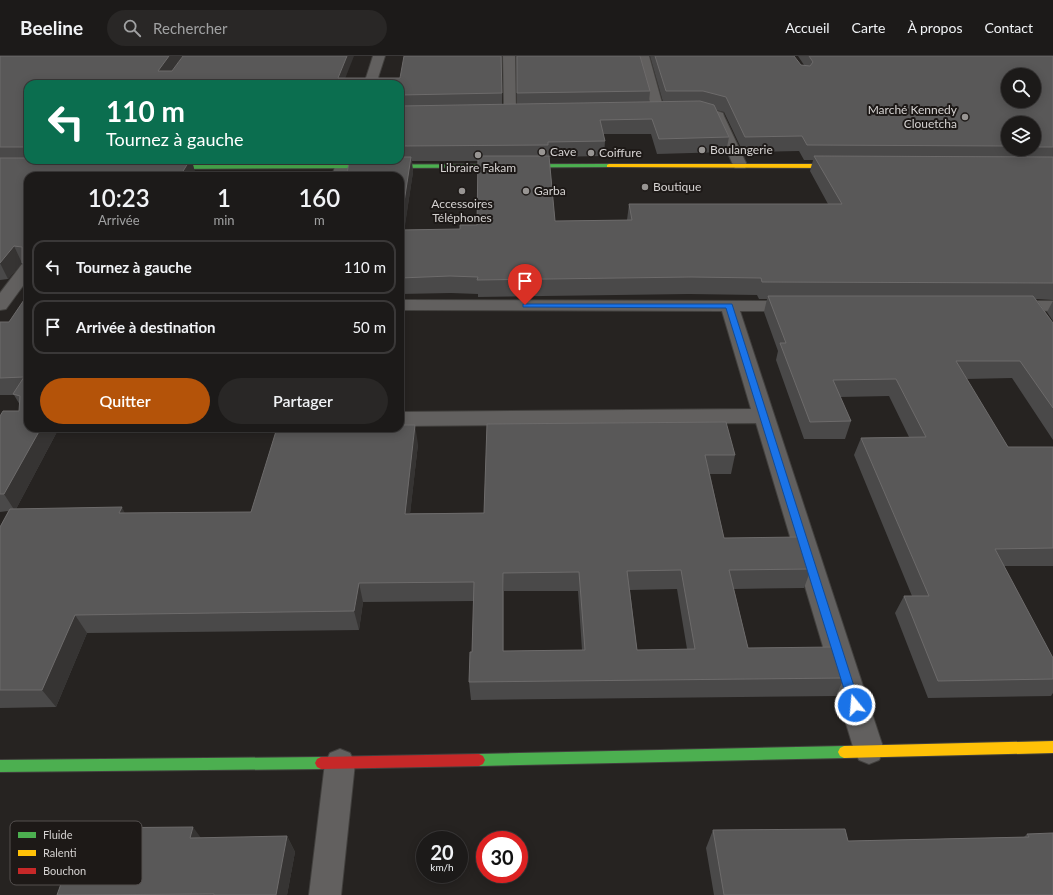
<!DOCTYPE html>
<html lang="fr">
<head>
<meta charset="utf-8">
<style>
  body { margin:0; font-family:Lato,sans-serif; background:#292726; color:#f1f3f6; height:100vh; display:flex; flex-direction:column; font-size:15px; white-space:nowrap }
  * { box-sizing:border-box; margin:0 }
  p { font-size:13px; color:#a0a1a2 }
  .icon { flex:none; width:22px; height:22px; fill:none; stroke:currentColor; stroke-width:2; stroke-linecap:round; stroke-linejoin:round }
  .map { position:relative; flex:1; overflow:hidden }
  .sheet { position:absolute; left:24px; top:116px; width:380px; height:260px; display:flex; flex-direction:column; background:#1c1a19; border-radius:12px; box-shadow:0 2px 10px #0003,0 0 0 1px #3a3838 }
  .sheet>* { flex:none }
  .top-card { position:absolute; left:24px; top:24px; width:380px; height:84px; border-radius:12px; box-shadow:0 2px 10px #0003,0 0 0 1px #3a3838; background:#0b6e4f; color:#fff; overflow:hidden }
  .tools { position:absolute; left:1001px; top:12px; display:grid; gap:8px }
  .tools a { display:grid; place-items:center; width:40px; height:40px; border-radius:50%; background:#1c1a19; box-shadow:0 2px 10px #0003,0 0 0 1px #3a3838; font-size:20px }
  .speed { position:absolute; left:416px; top:775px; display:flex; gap:8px; font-size:20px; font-weight:700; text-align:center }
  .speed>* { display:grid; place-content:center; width:52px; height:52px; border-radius:50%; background:#1c1a19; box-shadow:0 2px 10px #0003,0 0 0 1px #3a3838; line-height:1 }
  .speed small { font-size:10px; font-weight:400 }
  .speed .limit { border:6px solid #d22; background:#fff; color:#111 }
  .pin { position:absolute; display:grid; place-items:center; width:34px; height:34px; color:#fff; margin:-41px -17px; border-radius:50% 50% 50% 0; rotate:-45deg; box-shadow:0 0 4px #0007 }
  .pin .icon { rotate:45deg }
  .me { position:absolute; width:44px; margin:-22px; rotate:343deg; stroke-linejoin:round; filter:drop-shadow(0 0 3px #0008) }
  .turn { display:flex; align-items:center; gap:14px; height:84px; padding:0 16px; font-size:18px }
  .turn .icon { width:52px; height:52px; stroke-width:2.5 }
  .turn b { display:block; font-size:28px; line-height:34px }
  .eta { display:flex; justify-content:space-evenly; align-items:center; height:68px; text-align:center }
  .eta b { font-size:24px; font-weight:600; line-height:28px }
  .primary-button { display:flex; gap:8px; margin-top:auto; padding:8px 16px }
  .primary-button a { flex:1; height:46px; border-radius:24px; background:#b45309; color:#fff; font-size:16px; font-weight:600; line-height:46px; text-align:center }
  .primary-button a+a { background:#292726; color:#f1f3f6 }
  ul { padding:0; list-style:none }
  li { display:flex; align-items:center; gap:12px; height:54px; margin:0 8px 6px; padding:0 8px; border:2px solid #3a3838; border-radius:12px }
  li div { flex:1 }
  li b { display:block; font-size:15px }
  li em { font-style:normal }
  header { display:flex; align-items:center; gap:24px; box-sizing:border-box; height:56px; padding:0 20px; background:#1c1a19; border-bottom:1px solid #3a3838 }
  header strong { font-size:19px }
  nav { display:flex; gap:22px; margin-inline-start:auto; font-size:14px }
  .search { width:280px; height:36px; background:#292726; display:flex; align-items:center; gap:10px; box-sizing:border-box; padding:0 14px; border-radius:22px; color:#a0a1a2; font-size:15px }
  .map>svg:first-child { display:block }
</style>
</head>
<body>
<header>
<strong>Beeline</strong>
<div class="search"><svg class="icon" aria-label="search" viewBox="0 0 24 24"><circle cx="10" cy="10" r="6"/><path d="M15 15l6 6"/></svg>Rechercher</div>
<nav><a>Accueil</a><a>Carte</a><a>À propos</a><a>Contact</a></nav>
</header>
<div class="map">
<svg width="1053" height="839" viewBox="0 0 1053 839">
  <rect width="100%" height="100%" fill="#262321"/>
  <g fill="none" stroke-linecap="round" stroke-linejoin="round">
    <g stroke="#42403e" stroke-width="2">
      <path id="street" d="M373,0H385L376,28H364Z
        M503,0H515L516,57L510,61L504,57Z
        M637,0H649L664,54L662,57L658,58L652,54Z
        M714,54L723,57L724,60L747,109L745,112H735L733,109L713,62L708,58Z
        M337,104H351L346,120H332Z
        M28,207V223L6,253L0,254V237L22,208Z
        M400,244L796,245L802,246L805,250L802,254L796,255H740L884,694L879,704L869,708L859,704L854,694L756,367L400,370V356L751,353L722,255L400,254Z
        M1010,245H1053V255L1004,254L1001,250L1004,246Z
        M340,693L350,697L355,707L341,839H309L325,707L330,697Z"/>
    </g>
    <g stroke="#42403e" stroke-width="2">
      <path id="fast" d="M609,108L611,109V111L164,113L161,111L164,109Z
        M844,690L848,692L850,696L848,700L844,702L479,710L475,708L473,704L475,700L479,698Z
        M321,701L325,703L327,707L325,711L321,713L0,716V704Z"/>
    </g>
    <g stroke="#42403e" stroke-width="2">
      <path id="slow" d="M609,108H842L845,110L842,112L607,111V109Z
        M1053,685V697L844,702L840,700L838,696L840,692L844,690Z"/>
    </g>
    <g stroke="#42403e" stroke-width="2">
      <path id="jam" d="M479,698L483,700L485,704L483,708L479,710L321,713L317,711L315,707L317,703L321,701Z"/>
    </g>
    <use href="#street" fill="#62605f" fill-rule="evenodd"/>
    <use href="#fast" fill="#4caf50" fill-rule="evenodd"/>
    <use href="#slow" fill="#ffc107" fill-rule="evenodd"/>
    <use href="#jam" fill="#c62828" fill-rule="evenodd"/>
  </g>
  <path fill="#4a4949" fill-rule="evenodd" d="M0,0H182L172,15L345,22H400L502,0V48H517L516,0L650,35L649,46H663L650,0H794L801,9H804L798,0H1053V244L1036,243L1053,267V384L1012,322L966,323L1008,391H1053V510H1004L1053,602V637L1051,640L928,642L895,557L904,540H912L854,399L861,382L909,381L889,340L840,341L851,365L845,383H804L776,304L778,295L764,256L767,243H759L757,239L689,238L478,241V238L451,237L400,238V28H28V104H203L202,106H192L195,117L194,120H28V220L22,207L8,223L0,224ZM716,54L724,56L743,96L799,95L804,104H813L810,115L828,148H629L627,164L555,165L549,101L604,100L605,85L603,78H651L657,98L726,96L729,81ZM1008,67H1034V93H1008ZM412,105H478L477,169L460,173L404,174L413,116Z
    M1053,245V265L1047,256Z
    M0,266H9L59,372L16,453L125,457L251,456L418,388L410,457H484L487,368L735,399L731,418H710L724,482L811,513L804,532L734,533L748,592L844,622L836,640L471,644L469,626L472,596L474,545L363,546L359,574L87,577L56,651L0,652V471L8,455L0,456V360L19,355L20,349L14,339H0ZM677,533L687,593L637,594L630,534ZM504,535H578L582,594L504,595Z
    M713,774L848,785L1024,781L1027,778L1053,839H714L706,792Z
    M287,780L295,796L287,839H57L200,782Z"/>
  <path fill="#363433" d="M169,0H182L163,28L158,15Z
    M347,0H354L343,28L338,22Z
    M411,101L413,116L402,190L400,172Z
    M190,104H192L195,117L194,120H180Z
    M14,190L22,207L8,223L0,207Z
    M415,369L418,388L408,477L405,458Z
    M41,372H59L15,455L4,438Z
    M122,451L131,470L119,457Z
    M503,517L504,535V613L503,595Z
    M359,527L363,546L359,574L354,555Z
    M75,559L87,577L56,651L42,634Z
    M193,771L204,786L190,782Z
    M287,780L295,796L287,839H276Z"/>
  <path fill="#595858" stroke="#6d6b6b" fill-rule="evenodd" d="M0,0H169L158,15H172L183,0H347L338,22H400L404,0H501L502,37L400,39V28H28V91H0Z
    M517,0H640L650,35L517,37Z
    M655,0H794L801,9L810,10L813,6L809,0H1053V91H1034V67H1008V90L807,89L802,80L745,81L726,41L703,35H666ZM1008,19H1034V45H1008Z
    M700,45L714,49L729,81L659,83L652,63L600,64L605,85L548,86V89L400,90V50Z
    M478,100H549L555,165L632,164L629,148H842L814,100L1053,101V227L762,226L761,222L691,221L477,224L478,221L450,220L400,222V174L460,173V169H477Z
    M400,101H411L400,172V120H346L350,104H400Z
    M0,102H28V104H85V105L86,106H100L103,104H190L180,120H28V207H22V191L14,190L0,207Z
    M28,238V372H41L4,438H0V360L3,355H19L20,340L13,338L24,321L0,322V266H9Z
    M768,240H1033L1053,267V352L1020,305H956L1008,391H1053V492L995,493L1053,602V623L938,625L904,540H929L861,382L926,381L896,323L833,324L851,365L810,366L780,287H786Z
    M726,366L735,399H705L724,482L801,481L811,513L729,514L748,592L835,591L844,622L469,626L470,596H472L474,526L359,527L354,555L75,559L42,634H0V471L10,453L122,451L119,457L251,456L277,372H400V369H415L405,458L484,457L487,368ZM681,514L695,593L637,594L627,515ZM579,516L585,594L503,595V517Z
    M193,771L190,782L287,780L276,839H214V838L57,839L81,772Z
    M845,773L848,785L1029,781L1027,778L1053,777V839H724L713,774Z"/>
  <path fill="#1a73e8" stroke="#114b97" d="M523,248H732L860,649L859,652L855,654L851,652L849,649L726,252L525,251H523Z"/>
  <g fill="#989593" stroke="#1d1917" stroke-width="1.5">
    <circle cx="965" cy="61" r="4"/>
    <circle cx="702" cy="94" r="4"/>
    <circle cx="542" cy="96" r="4"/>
    <circle cx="591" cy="97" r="4"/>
    <circle cx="478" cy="99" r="4"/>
    <circle cx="645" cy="131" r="4"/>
    <circle cx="462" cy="135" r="4"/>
    <circle cx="526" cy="135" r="4"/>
  </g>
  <g text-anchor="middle" stroke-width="4" stroke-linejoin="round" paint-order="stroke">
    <g font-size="12" fill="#d5d2d1" stroke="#1d1917" text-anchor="start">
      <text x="957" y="58" text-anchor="end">Marché Kennedy<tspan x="957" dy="14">Clouetcha</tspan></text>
      <text x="710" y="98">Boulangerie</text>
      <text x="550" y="100">Cave</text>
      <text x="599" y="101">Coiffure</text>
      <text x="478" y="116" text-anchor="middle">Libraire Fakam</text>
      <text x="653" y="135">Boutique</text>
      <text x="534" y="139">Garba</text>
      <text x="462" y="152" text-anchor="middle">Accessoires<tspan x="462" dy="14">Téléphones</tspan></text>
    </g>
  </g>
  <rect x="10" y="765" width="132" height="64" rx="6" fill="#1d1917" stroke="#54504f" stroke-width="1"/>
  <rect x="18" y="776" width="18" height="6" fill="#4caf50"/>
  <rect x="18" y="794" width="18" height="6" fill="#ffc107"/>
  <rect x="18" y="812" width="18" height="6" fill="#c62828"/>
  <g font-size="11" fill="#d5d2d1">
    <text x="43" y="783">Fluide</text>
    <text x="43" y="801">Ralenti</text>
    <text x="43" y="819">Bouchon</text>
  </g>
</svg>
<div class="tools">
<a><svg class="icon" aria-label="search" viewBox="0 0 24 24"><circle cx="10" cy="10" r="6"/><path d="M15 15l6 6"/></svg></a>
<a><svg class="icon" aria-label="layers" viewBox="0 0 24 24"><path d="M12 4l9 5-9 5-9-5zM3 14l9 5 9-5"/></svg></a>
</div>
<div class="speed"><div>20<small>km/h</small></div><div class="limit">30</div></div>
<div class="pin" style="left:525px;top:249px;background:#d93025"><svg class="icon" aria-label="arrive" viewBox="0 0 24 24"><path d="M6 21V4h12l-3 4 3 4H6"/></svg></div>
<svg class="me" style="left:855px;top:649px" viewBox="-20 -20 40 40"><circle r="17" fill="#1a73e8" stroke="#fff" stroke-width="3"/><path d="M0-11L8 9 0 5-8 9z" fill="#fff"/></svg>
<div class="top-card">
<div class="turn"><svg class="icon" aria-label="left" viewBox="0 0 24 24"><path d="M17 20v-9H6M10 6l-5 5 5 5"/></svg><div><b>110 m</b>Tournez à gauche</div></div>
</div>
<section class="sheet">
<div class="eta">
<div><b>10:23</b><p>Arrivée</p></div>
<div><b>1</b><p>min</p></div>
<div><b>160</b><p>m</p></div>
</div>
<ul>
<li><svg class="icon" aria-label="left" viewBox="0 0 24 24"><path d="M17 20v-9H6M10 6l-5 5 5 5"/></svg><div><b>Tournez à gauche</b></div><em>110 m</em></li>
<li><svg class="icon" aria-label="arrive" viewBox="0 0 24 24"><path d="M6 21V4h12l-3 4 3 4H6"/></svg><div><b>Arrivée à destination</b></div><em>50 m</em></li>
</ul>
<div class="primary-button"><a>Quitter</a><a>Partager</a></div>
</section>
</div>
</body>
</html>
